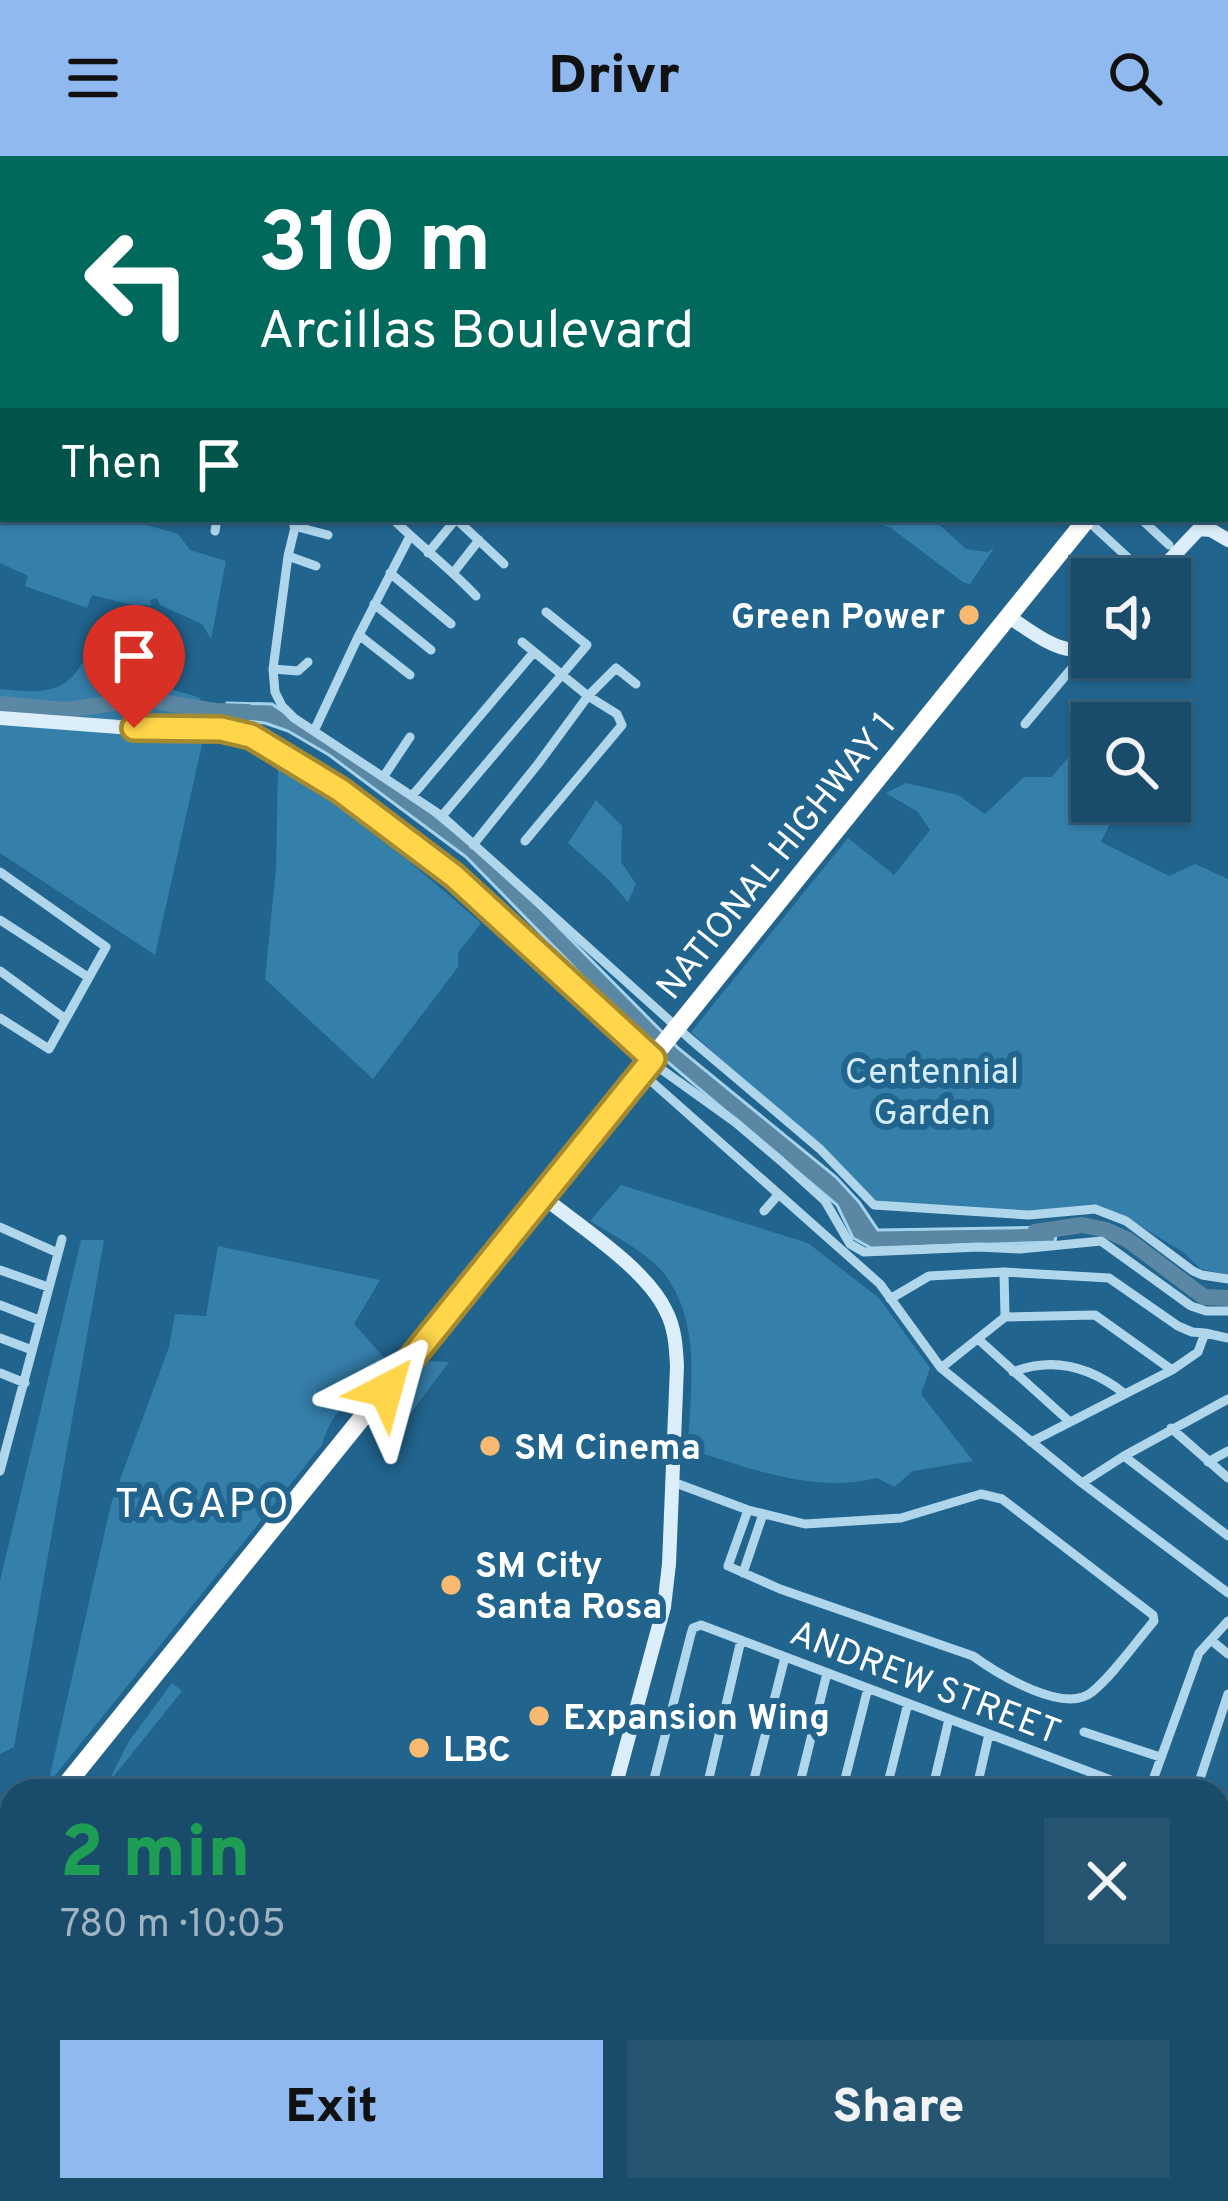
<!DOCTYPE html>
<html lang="en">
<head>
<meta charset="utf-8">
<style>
  body { margin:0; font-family:Overpass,sans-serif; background:#265572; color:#f1f3f6; height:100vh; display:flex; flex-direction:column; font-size:45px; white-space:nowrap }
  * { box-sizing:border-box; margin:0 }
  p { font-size:39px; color:#9fb3c1 }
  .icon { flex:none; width:66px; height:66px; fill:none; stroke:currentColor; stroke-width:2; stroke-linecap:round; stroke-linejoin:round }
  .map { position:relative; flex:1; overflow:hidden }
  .side { position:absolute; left:0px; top:1623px; width:1230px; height:423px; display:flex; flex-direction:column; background:#194b6a; border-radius:36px 36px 0 0; box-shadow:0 3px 9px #0004,0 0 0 3px #37637e }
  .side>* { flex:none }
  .top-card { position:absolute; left:0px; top:0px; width:1230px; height:366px; box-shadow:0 3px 9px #0004,0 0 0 3px #37637e; background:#00695c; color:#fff; overflow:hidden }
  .controls { position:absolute; left:1071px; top:402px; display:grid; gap:24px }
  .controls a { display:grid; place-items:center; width:120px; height:120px; border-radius:0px; background:#194b6a; box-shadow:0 3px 9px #0004,0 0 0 3px #37637e; font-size:60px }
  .pin { position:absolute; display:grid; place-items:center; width:102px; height:102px; color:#fff; margin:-123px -51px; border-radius:50% 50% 50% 0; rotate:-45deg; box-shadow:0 0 12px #0007 }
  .pin .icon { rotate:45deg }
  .me { position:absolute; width:132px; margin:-66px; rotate:39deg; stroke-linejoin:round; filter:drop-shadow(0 0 9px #0008) }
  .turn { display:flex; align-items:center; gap:42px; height:252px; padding:0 60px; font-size:54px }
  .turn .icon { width:156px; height:156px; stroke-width:2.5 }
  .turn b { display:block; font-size:84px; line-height:102px }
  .then { display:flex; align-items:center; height:114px; padding:0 60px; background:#0003; gap:24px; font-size:45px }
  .round { display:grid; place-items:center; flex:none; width:126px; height:126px; border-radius:0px; background:#265572 }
  .headline { display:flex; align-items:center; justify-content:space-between; height:204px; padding:0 60px }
  h1 { font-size:72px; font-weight:800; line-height:90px; color:#1e9e55 }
  .button { display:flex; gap:24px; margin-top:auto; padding:24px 60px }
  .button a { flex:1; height:138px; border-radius:0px; background:#90b9f0; color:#111; font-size:48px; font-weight:800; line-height:138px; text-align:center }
  .button a+a { background:#265572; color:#f1f3f6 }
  header { display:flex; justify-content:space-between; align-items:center; height:156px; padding:0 60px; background:#90b9f0; color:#111; font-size:54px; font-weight:800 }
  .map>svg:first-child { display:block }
</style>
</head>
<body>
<header><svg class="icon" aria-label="menu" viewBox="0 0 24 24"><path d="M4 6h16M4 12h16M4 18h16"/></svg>Drivr<svg class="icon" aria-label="search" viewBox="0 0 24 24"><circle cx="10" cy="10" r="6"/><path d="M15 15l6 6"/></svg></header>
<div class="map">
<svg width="1228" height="2045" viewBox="0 0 1228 2045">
  <rect width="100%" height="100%" fill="#21648e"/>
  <path fill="#357fab" d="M0,321L3,323V363H138L141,367L178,378L190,394L226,405L211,483L202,468L160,449L157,442L150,444L151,449H132L92,439L87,452L25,430L28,420L0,407Z
    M868,363H933L966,393L987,396L994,392L970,428L964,427L891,372Z
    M82,507L201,542L197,551L215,555L212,566L67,564L0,558V533C34,536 64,541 82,507Z
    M0,567L203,584L155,799L0,697Z
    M1079,588L1092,601V645H1121L1101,686L1169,720L1195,708L1228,723V1119L1201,1113L1183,1096L1127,1062L1096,1051L1028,1061L879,1047L691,876L848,682L894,719L930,674L918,656L886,637L906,627L958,639L985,658L1024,621H1052Z
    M278,606L337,643L481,767L458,797V811L373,923L265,823L276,712Z
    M596,644L622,670L621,706L636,728L628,746L609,724L568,687Z
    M621,1029L808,1087L879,1142L930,1212L921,1238L973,1305L913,1315L894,1331L877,1322C812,1338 750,1312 688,1293C690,1235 702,1170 666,1120C650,1098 613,1079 590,1065Z
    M81,1084H104L14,1591L0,1598V1425Z
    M218,1090L380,1124L354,1168L388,1206C363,1228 330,1255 322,1289L48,1628L111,1348L169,1191L175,1158L206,1160Z
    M431,1205L449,1206L383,1294V1261L426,1207Z
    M172,1527L182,1535L106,1630L129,1585Z
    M1228,1657V1839L1218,1834V1692Z"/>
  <path fill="#5a88a4" stroke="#a4d3ed" stroke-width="3" d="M227,547L272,548L433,658L510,722L678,892L836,1021L859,1046L878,1074L1057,1071L1055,1086L871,1092L853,1082L837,1049L664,903L466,701L329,599L288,575L265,567L226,563Z"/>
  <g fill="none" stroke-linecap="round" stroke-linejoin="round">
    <path stroke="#a4d3ed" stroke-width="3" d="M0,1875L12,1880
      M400,2034L424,2045"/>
    <path stroke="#5a88a4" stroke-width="16" d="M0,548L66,554L142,543L215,555L248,556
      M1035,1076L1082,1069L1106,1074L1128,1084L1204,1141L1228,1142"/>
    <path stroke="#b0d6ec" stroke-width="9" d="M143,0L147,3
      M405,0L410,3
      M515,0L519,3
      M669,0L676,3
      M250,3L251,0
      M391,3V0
      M563,3L566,0
      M637,3L639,0
      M730,3L733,0
      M0,240L3,246
      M1227,272L1228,271
      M0,293L3,295
      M1227,315L1228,316
      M297,363L288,400L273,513L275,536L282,550L294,562L442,660L690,883L820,993L874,1049L1029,1059L1095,1053L1126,1065L1193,1115L1202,1119L1228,1123
      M393,363C420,390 450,412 476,440
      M456,363L504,408
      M1141,363L1169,389
      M1087,364L1151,423
      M294,370L328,379
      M215,375L217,363
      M428,397L456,363
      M288,400L316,410
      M454,416L479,384
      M390,417L451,468
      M374,448L431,494
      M359,479L410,519
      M522,486L588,540L617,558L622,569L525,685
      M273,513L298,515L308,506
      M1025,568L1077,506L1075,493
      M314,575L359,479L410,380
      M384,620L410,581
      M412,640L534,496
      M442,660L587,489L546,456
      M473,689L538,608L588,540L616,512L636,528
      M0,716L106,791L49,893L0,862
      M0,764L88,821
      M0,815L64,862
      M653,903L654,908L735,966L781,1005L825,1045L850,1088L864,1096L979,1091L1020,1093L1101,1085L1191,1150L1206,1155H1228
      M642,917L880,1128L941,1212L1082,1327L1228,1437
      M764,1055L778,1039
      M0,1071L58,1097
      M0,1114L48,1131
      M890,1143L929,1120L1004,1116L1109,1122L1178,1170L1192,1176L1205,1177
      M0,1149L39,1164
      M1005,1161L1095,1159L1172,1214
      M0,1182L32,1194
      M978,1183L1070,1266
      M941,1212L1005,1161L1004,1116
      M1013,1216C1054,1200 1091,1211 1125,1238
      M0,1217L25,1227
      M1171,1272L1228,1322
      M1031,1286L1172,1214L1198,1196L1205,1177L1228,1182
      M1124,1300L1228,1380
      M1208,1306L1228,1295
      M0,1315L62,1083
      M673,1326L748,1354L805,1368L901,1362L981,1338L1002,1343L1153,1459L1154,1465C1135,1487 1114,1518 1092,1536C1064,1559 998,1518 973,1500L780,1433L728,1410L748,1354
      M1082,1327L1124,1300L1228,1243
      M743,1417L763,1358
      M1211,1484L1228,1498
      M1084,1576L1160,1601
      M651,1635L691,1478L693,1472L701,1469L1140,1635
      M706,1635L741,1484
      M751,1635L785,1501
      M798,1635L827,1517
      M842,1635L868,1532
      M886,1635L908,1547
      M932,1635L949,1563
      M976,1635L989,1578
      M1149,1635L1199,1497L1228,1465
      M1196,1635L1228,1538
      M0,1881L12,1885
      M12,1907C6,1927 0,1947 12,1964
      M0,2022L12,2026
      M43,2034L89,2045
      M214,2034L241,2045
      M378,2034L405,2045
      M19,2045L21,2034
      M100,2045L102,2034
      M140,2045L143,2034"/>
    <path stroke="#dceef9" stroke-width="14" d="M1152,423L1199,373L1211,374L1228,384
      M1008,460C1023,470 1056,496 1075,493C1080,492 1088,483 1092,480
      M0,562L119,571L221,573L251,581L340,634L410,684L454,720L653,903
      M542,1040C579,1070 646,1112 666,1155C675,1172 676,1191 677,1210L669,1408L664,1451L614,1635
      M1218,1849L1228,1855"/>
    <path stroke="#fff" stroke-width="18" d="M1227,191L1228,189
      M61,1635L1087,363
      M0,1710L12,1695"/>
  </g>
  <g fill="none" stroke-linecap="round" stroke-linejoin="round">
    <g stroke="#a68a30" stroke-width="30">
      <path id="route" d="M134,572L221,573L251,580L340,634L454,720L653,903L386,1234"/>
    </g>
    <use href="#route" stroke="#ffd54a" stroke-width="21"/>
  </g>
  <g fill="#f9b971" stroke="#21648e" stroke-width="4.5">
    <circle cx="969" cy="459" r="12"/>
    <circle cx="490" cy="1290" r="12"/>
    <circle cx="451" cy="1429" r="12"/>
    <circle cx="539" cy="1560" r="12"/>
    <circle cx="419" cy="1592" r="12"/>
  </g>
  <g text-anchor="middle" stroke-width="12" stroke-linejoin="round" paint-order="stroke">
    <g font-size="36" font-weight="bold" fill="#fff" stroke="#21648e" text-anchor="start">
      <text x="945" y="472" text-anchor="end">Green Power</text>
      <text x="514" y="1303">SM Cinema</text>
      <text x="475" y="1421">SM City<tspan x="475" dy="41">Santa Rosa</tspan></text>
      <text x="563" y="1573">Expansion Wing</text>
      <text x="443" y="1605">LBC</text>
    </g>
    <g font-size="36" fill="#fff" stroke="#21648e">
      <text transform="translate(775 699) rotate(-51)" y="13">NATIONAL HIGHWAY 1</text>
      <text transform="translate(926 1525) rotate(21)" y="13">ANDREW STREET</text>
    </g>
    <g font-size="36" fill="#d5ecf9" stroke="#21648e">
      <text x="932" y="927">Centennial<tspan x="932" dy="41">Garden</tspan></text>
    </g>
    <g font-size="42" letter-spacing="3" fill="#fff" stroke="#21648e">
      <text x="203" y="1361">TAGAPO</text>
    </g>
  </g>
</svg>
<div class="controls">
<a><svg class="icon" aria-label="sound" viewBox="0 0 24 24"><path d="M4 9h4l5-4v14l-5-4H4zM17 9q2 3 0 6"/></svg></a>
<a><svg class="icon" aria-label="search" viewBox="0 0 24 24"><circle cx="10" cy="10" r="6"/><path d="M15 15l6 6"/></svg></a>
</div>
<div class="pin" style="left:134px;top:572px;background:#d93025"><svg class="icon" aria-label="arrive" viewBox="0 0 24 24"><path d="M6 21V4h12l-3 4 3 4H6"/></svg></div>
<svg class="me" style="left:386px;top:1234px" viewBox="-20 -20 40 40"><path d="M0-17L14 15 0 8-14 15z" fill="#ffd54a" stroke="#fff" stroke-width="4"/></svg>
<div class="top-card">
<div class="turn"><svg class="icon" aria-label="left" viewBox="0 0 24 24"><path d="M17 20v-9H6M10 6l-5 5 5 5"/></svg><div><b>310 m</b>Arcillas Boulevard</div></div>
<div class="then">Then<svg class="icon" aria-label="arrive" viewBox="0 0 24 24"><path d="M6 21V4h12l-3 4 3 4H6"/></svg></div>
</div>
<section class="side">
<div class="headline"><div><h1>2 min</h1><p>780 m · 10:05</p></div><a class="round"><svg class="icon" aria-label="close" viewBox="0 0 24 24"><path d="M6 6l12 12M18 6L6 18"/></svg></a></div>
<div class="button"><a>Exit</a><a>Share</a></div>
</section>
</div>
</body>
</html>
